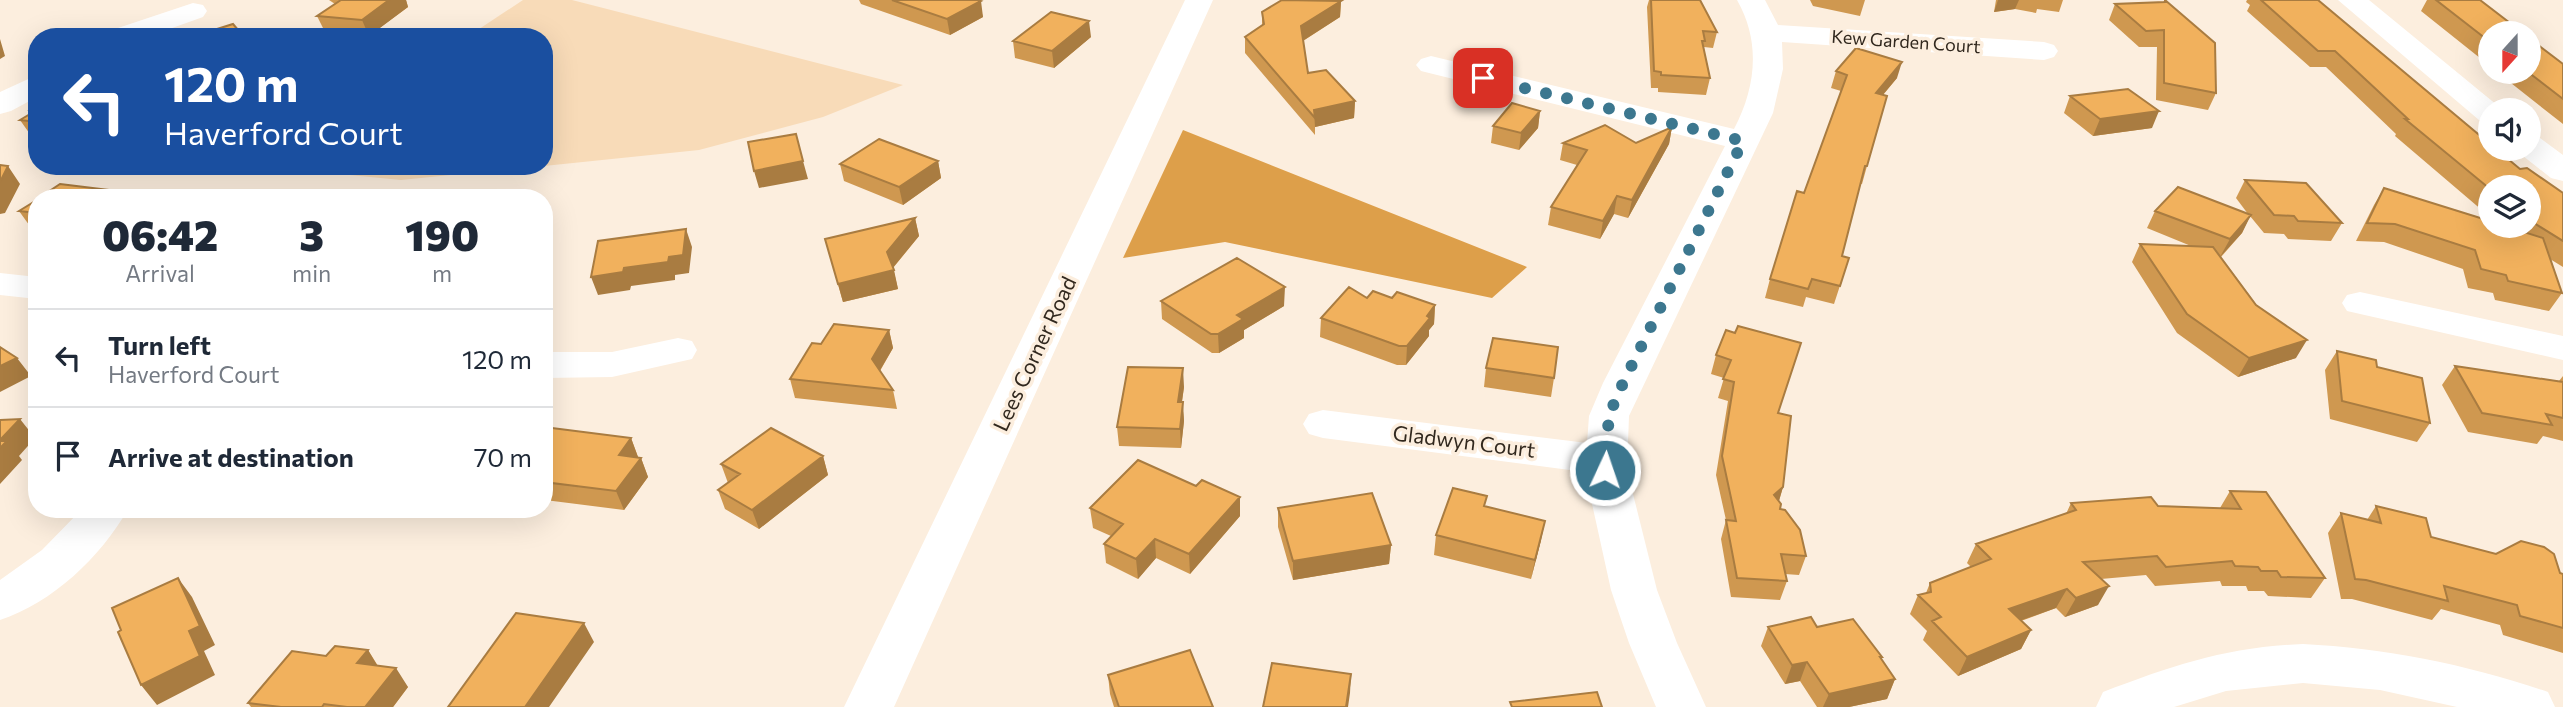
<!DOCTYPE html>
<html lang="en">
<head>
<meta charset="utf-8">
<style>
  body { margin:0; font-family:Commissioner,sans-serif; background:#f6f6f7; color:#1f2937; height:100vh; display:flex; flex-direction:column; font-size:26px; white-space:nowrap }
  * { box-sizing:border-box; margin:0 }
  p { font-size:23px; color:#747a83 }
  .icon { flex:none; width:38px; height:38px; fill:none; stroke:currentColor; stroke-width:2; stroke-linecap:round; stroke-linejoin:round }
  .map { position:relative; flex:1; overflow:hidden }
  .drawer { position:absolute; left:28px; top:189px; width:525px; height:329px; display:flex; flex-direction:column; background:#fff; border-radius:28px; box-shadow:0 7px 28px #0002 }
  .drawer>* { flex:none }
  .hud { position:absolute; left:28px; top:28px; width:525px; height:147px; border-radius:28px; box-shadow:0 7px 28px #0002; background:#1a4fa0; color:#fff; overflow:hidden }
  .needle { width:46px; rotate:201deg }
  .controls { position:absolute; left:2478px; top:21px; display:grid; gap:14px }
  .controls a { display:grid; place-items:center; width:63px; height:63px; border-radius:50%; background:#fff; box-shadow:0 7px 28px #0002; font-size:35px }
  .pin { position:absolute; display:grid; place-items:center; width:60px; height:60px; color:#fff; margin:-30px; border-radius:14px; box-shadow:0 4px 10px #0006 }
  .me { position:absolute; width:77px; margin:-38px; rotate:3deg; stroke-linejoin:round; filter:drop-shadow(0 0 5px #0008) }
  .turn { display:flex; align-items:center; gap:24px; height:147px; padding:0 21px; font-size:32px }
  .turn .icon { width:91px; height:91px; stroke-width:2.5 }
  .turn b { display:block; font-size:49px; line-height:60px }
  .eta { display:flex; justify-content:space-evenly; align-items:center; height:119px; text-align:center }
  .eta b { font-size:42px; font-weight:800; line-height:49px }
  ul { padding:0; list-style:none }
  li { display:flex; align-items:center; gap:21px; height:98px; padding:0 21px; border-top:2px solid #e0e1e3 }
  li div { flex:1 }
  li b { display:block; font-size:26px }
  li em { font-style:normal }
  .map>svg:first-child { display:block }
</style>
</head>
<body>
<div class="map">
<svg width="2563" height="707" viewBox="0 0 2563 707">
  <rect width="100%" height="100%" fill="#fceede"/>
  <path fill="#f8dbb8" d="M523,0H572L903,85L823,117L699,150L544,166V37H467Z
    M295,166H540L401,180L319,172Z"/>
  <path fill="#dd9f4a" d="M1183,130L1527,267L1492,298L1225,242L1123,258Z"/>
  <g fill="none" stroke-linecap="round" stroke-linejoin="round">
    <path fill="#fff" fill-rule="evenodd" d="M1185,0H1213L894,707H844Z
      M1737,0H1765L1778,25L2044,42L2054,45L2058,51L2054,57L2044,60L1782,42L1783,69L1773,113L1629,416L1627,470L1657,590L1677,643L1706,707H1656L1629,643L1611,590L1585,472L1323,438L1309,434L1303,424L1309,414L1323,410L1587,443L1589,416L1603,383L1725,146L1421,71L1416,65L1421,59L1431,56L1734,129C1756,87 1761,42 1737,0Z
      M2338,0H2369L2503,110H2490V122L2479,120Z
      M193,3L203,5L207,11L203,17L147,37H105L109,31Z
      M37,75V97L11,111L0,114V92Z
      M2529,136L2540,138L2563,155V181L2551,178L2518,152L2516,149H2529Z
      M0,273L37,277V299L0,295Z
      M2360,292L2563,336V360L2347,311L2342,303L2347,295Z
      M678,338L692,341L697,350L692,359L612,377L544,378V352H612Z
      M82,509H128C101,557 52,603 0,620V580L42,550Z
      M2303,644C2386,648 2469,665 2548,692L2555,707H2457L2380,690L2303,683L2226,691L2174,707H2096L2103,692C2174,665 2227,647 2303,644Z"/>
  </g>
  <path fill="#cf9850" d="M329,0H406L408,7L369,36L325,32L317,16L335,4Z
    M859,0H978L983,17L950,35L861,4Z
    M1649,0H1700L1717,32L1713,48L1704,47L1703,49L1710,78L1706,95L1658,92V88H1651L1647,7Z
    M1810,0H1865L1860,16L1813,6Z
    M1996,0H2063L2059,12L2037,9L2036,13L2015,9L1994,12Z
    M2165,0L2216,93L2208,110L2156,100L2157,47H2139L2109,20L2115,4L2163,2Z
    M2247,0H2318L2520,169L2563,193V267L2550,259L2562,293L2549,311L2495,300L2493,293L2468,288L2463,269L2384,242L2356,241L2374,205L2384,188L2490,226H2529V187H2490V217L2395,136L2396,134L2326,67H2310L2247,11L2250,5L2246,2Z
    M2427,0H2480L2490,33V66L2421,11Z
    M1341,1L1340,17L1303,41L1308,73L1355,101L1354,118L1315,127V135L1245,53V37L1262,25V12Z
    M1091,37L1054,68L1015,58L1013,41Z
    M2563,64V124L2497,72H2529Z
    M1836,71L1897,78L1883,95L1867,166L1862,184H1860L1842,256L1849,258L1834,304L1806,297L1803,307L1765,298L1770,279L1804,193L1841,91L1831,88Z
    M2070,96L2152,128L2093,136L2064,113Z
    M37,106V138L32,137L20,120L32,113L30,110Z
    M1540,111L1538,128L1519,150L1491,143L1493,126Z
    M1672,127L1669,144L1628,218L1614,214L1600,239L1548,225L1551,207L1577,165L1560,160L1563,143H1636Z
    M938,161L941,178L903,205L844,181L840,164Z
    M2245,180L2342,223L2331,241L2288,239L2284,234L2264,233L2250,216L2242,233L2221,257L2296,358L2238,377L2177,333L2132,262L2140,244L2191,246L2147,228L2155,211L2248,214L2236,198Z
    M37,200V229H32L19,211Z
    M915,218L919,236L893,268L898,289L843,302L825,239Z
    M1367,298H1392L1435,305L1434,324L1429,330V336L1406,365H1397L1320,337L1321,318Z
    M1161,301L1284,306L1244,330V338L1219,353H1212L1162,319Z
    M889,330L893,348L880,371L893,390L897,409L795,398L790,379L821,344Z
    M2337,351L2377,367L2430,423L2417,442L2330,419L2325,370Z
    M1716,355L1795,362L1778,413L1783,487L1779,501L1780,509L1806,556L1799,575L1785,574L1787,581L1780,600L1731,597L1721,539L1726,520L1716,475L1728,401L1718,398L1724,378L1711,374Z
    M2455,366L2559,381L2563,376V441L2543,436L2537,444L2468,432L2442,385Z
    M1486,368L1554,378L1551,397L1484,387Z
    M1184,387L1182,402L1184,421L1181,448L1119,446L1117,427Z
    M544,427L631,438L638,457L641,458L648,477L624,510L545,500Z
    M823,456L828,475L759,529L725,509L718,490L728,483L721,464Z
    M1196,486L1240,497V516L1190,574L1156,558L1138,579L1106,563L1104,544L1111,536L1093,528L1090,508Z
    M2230,491L2325,578L2311,598L2268,596L2264,591H2248L2246,586H2222L2220,581L2155,586L2146,575L2101,579L2098,605L2065,617L2056,608L2021,621L2031,630L2021,649L1958,676L1923,640L1927,631L1910,614L1918,595L1926,593L1930,583L1971,567L1967,563L1976,544L2066,514L2071,503L2220,508Z
    M2376,506L2431,537L2563,574V653L2503,635L2500,625L2441,609L2432,620L2352,599H2341L2328,533L2341,513L2367,520Z
    M1486,507L1541,540L1531,579L1434,555L1436,535Z
    M1278,508L1391,545L1389,564L1293,580L1278,527Z
    M1768,627H1817L1881,659L1895,679L1887,699L1849,707H1817L1800,681L1785,684L1761,646Z
    M368,650L378,666L408,687L393,707H251L248,703L326,656Z
    M1108,675L1213,707H1114L1110,694Z"/>
  <path fill="#a97c41" d="M389,0H406L408,7L369,36L362,20Z
    M1998,0H2019L2015,9L1994,12Z
    M981,1L983,17L950,35L947,19Z
    M1341,1L1340,17L1301,42V26Z
    M1089,21L1091,37L1054,68L1052,51Z
    M0,39L5,56L0,59Z
    M1902,62L1897,78L1870,110L1876,93Z
    M1355,101L1354,118L1315,127L1314,110Z
    M1540,111L1538,128L1519,150L1521,133Z
    M2159,111L2152,128L2093,136L2100,119Z
    M1672,127L1669,144L1628,218L1632,200Z
    M803,161L808,179L759,188L754,171Z
    M938,161L941,178L903,205L899,187Z
    M8,166L20,184L5,213L0,214V182Z
    M133,193L136,198H126Z
    M1617,196L1614,214L1600,239L1603,221Z
    M2251,215L2242,233L2220,257L2230,239Z
    M915,218L919,236L891,270L887,252Z
    M686,229L692,247L689,273L675,275V280L631,286L630,290L598,295L591,277L669,257Z
    M544,252L549,264L544,272Z
    M894,270L898,289L843,302L838,284Z
    M1285,287L1284,306L1244,330V338L1219,353L1218,334L1237,315Z
    M1435,305L1434,324L1429,330V336L1406,365L1407,346Z
    M889,330L893,348L876,377L872,359Z
    M2307,340L2296,358L2238,377L2249,358Z
    M17,358L31,376L0,392V366Z
    M1183,368L1184,387L1179,421L1178,402Z
    M1183,402L1184,421L1181,448L1180,429Z
    M20,419L35,438L19,456L22,460L0,484V440Z
    M631,438L638,457L627,474L619,455Z
    M823,456L828,475L759,529L752,510Z
    M641,458L648,477L624,510L616,491Z
    M1783,487L1777,507L1774,495Z
    M1240,497V516L1190,574L1189,554Z
    M1545,521L1541,540L1531,579L1535,560Z
    M1155,539L1156,558L1138,579L1136,559Z
    M1391,545L1389,564L1293,580V561Z
    M178,578L192,597L215,645L204,651L215,675L157,705L141,685L189,631Z
    M2109,586L2098,605L2065,617L2076,598Z
    M2067,589L2056,608L1999,628L2009,609Z
    M584,623L594,642L549,707H525Z
    M2031,630L2021,649L1958,676L1967,657Z
    M368,650L380,670L357,663Z
    M1807,662L1800,681L1785,684L1792,665Z
    M396,668L408,687L393,707H365Z
    M1351,674L1350,693L1348,707H1346Z
    M1895,679L1887,699L1849,707H1823L1829,694Z"/>
  <path fill="#f1b15d" stroke="#a97c41" stroke-width="2" d="M341,0H389L362,20L317,16Z
    M892,0H978L981,1L947,19Z
    M1282,0L1341,1L1301,26L1308,73L1326,70L1355,101L1314,110L1315,118L1245,37L1264,24L1262,12Z
    M1651,0H1700L1717,32L1703,31L1705,41H1702L1710,78L1661,75V72L1654,71Z
    M2165,0L2215,43L2216,93L2164,83V30L2146,31L2115,4L2165,2Z
    M2261,0H2318L2490,144V149H2496L2520,169L2527,168L2563,193V241L2529,220V187H2490V189L2405,119H2408L2335,51H2318Z
    M2436,0H2480L2523,33H2490V42Z
    M1051,12L1089,21L1052,51L1013,41Z
    M233,24L244,37H200L198,35Z
    M2529,38L2563,64V99L2528,72Z
    M1856,48L1902,62L1876,93L1887,96L1867,166H1865L1842,256L1849,258L1840,286L1812,279L1808,289L1770,279L1797,191L1804,193L1847,75L1836,71Z
    M2128,89L2159,111L2100,119L2070,96Z
    M1512,103L1540,111L1521,133L1493,126Z
    M37,106V122L20,120L35,111L30,110Z
    M1605,125L1636,143L1672,127L1632,200L1617,196L1603,221L1551,207L1587,150L1563,143Z
    M796,134L803,161L754,171L748,142Z
    M879,139L938,161L899,187L840,164Z
    M0,165L8,166L0,182Z
    M2245,180L2306,183L2342,223L2298,221L2294,216L2274,215Z
    M60,184L133,193L126,198H39Z
    M2178,187L2251,215L2230,239L2155,211Z
    M2384,188L2490,221V226H2505L2543,238L2562,293L2508,281L2506,275L2481,269L2475,250L2395,224L2367,223Z
    M37,200V213L19,211Z
    M915,218L887,252L894,270L838,284L825,239Z
    M686,229L683,255L669,257L668,262L624,268L623,272L591,277L598,241Z
    M2140,244L2213,247L2256,305L2307,340L2249,358L2187,314Z
    M1237,258L1285,287L1237,315L1243,319L1218,334H1211L1161,301Z
    M1349,287L1367,298L1373,291L1392,298L1397,292L1435,305L1427,316L1430,318L1407,346H1399L1321,318Z
    M834,324L889,330L872,359L893,390L790,379L812,343L821,344Z
    M1738,326L1801,343L1778,413L1791,416L1783,487L1774,495L1781,504L1780,509L1785,510L1800,530L1806,556L1781,554L1787,581L1737,578L1726,520L1736,521L1722,456L1734,382L1723,379L1731,360L1716,355L1726,330L1735,333Z
    M1493,338L1558,347L1554,378L1486,368Z
    M0,347L17,358L0,366Z
    M2337,351L2376,360L2377,367L2422,378L2430,423L2342,401Z
    M2455,366L2563,382V418L2546,414L2552,425L2482,413Z
    M1128,367L1183,368L1178,402H1183L1180,429L1117,427Z
    M20,419L0,440V420Z
    M544,427L631,438L619,455L641,458L616,491L544,482Z
    M771,428L823,456L752,510L718,490L740,474L721,464Z
    M0,441H7L0,448Z
    M1138,460L1196,486L1202,480L1240,497L1189,554L1155,539L1136,559L1104,544L1123,524L1090,508Z
    M1453,488L1487,496L1484,506L1545,521L1535,560L1436,535Z
    M2230,491L2266,492L2325,578L2281,577L2277,571H2261L2258,567L2235,566L2232,561L2166,567L2157,556L2083,562L2109,586L2076,598L2067,589L2009,609L2031,630L1967,657L1932,621L1941,617L1918,595L1931,592L1930,583L1991,559L1976,544L2076,510L2071,503L2151,497L2158,506L2241,509Z
    M1372,493L1391,545L1293,561L1278,508Z
    M2376,506L2426,518L2431,537L2496,554L2521,541L2544,547L2554,554L2560,573L2563,574V628L2520,616L2517,605L2444,586L2448,601L2366,580L2355,579L2341,513L2381,523Z
    M178,578L200,626L189,631L200,656L141,685L118,632L121,630L112,608Z
    M516,613L584,623L525,707H448Z
    M1811,617L1817,627L1853,619L1882,657H1880L1895,679L1829,694L1807,662L1792,665L1768,627Z
    M335,646L368,650L357,663L396,668L365,707H347L324,704L322,707H281L248,703L292,651L326,656Z
    M1190,650L1213,707H1119L1108,675Z
    M1272,663L1351,674L1346,707H1263Z
    M1597,692L1602,707H1512L1510,702Z"/>
  <g fill="none" stroke-linecap="round" stroke-linejoin="round">
    <path stroke="#3c778f" stroke-width="12" stroke-dasharray="0 21.6" d="M1483,78L1743,141L1623,383L1609,415L1605,470"/>
  </g>
  <g text-anchor="middle" stroke-width="7" stroke-linejoin="round" paint-order="stroke">
    <g font-size="18" fill="#31281e" stroke="#fceede">
      <text transform="translate(1906 42) rotate(4)" y="6">Kew Garden Court</text>
    </g>
    <g font-size="21" fill="#31281e" stroke="#fceede">
      <text transform="translate(1035 354) rotate(-65)" y="7">Lees Corner Road</text>
      <text transform="translate(1464 442) rotate(7)" y="7">Gladwyn Court</text>
    </g>
  </g>
</svg>
<div class="controls">
<a><svg class="needle" viewBox="-14 -14 28 28"><path d="M0-13l5 13h-10z" fill="#e53935"/><path d="M0 13l5-13h-10z" fill="#747a83"/></svg></a>
<a><svg class="icon" aria-label="sound" viewBox="0 0 24 24"><path d="M4 9h4l5-4v14l-5-4H4zM17 9q2 3 0 6"/></svg></a>
<a><svg class="icon" aria-label="layers" viewBox="0 0 24 24"><path d="M12 4l9 5-9 5-9-5zM3 14l9 5 9-5"/></svg></a>
</div>
<div class="pin" style="left:1483px;top:78px;background:#d93025"><svg class="icon" aria-label="arrive" viewBox="0 0 24 24"><path d="M6 21V4h12l-3 4 3 4H6"/></svg></div>
<svg class="me" style="left:1605px;top:470px" viewBox="-20 -20 40 40"><circle r="17" fill="#3c778f" stroke="#fff" stroke-width="3"/><path d="M0-11L8 9 0 5-8 9z" fill="#fff"/></svg>
<div class="hud">
<div class="turn"><svg class="icon" aria-label="left" viewBox="0 0 24 24"><path d="M17 20v-9H6M10 6l-5 5 5 5"/></svg><div><b>120 m</b>Haverford Court</div></div>
</div>
<section class="drawer">
<div class="eta">
<div><b>06:42</b><p>Arrival</p></div>
<div><b>3</b><p>min</p></div>
<div><b>190</b><p>m</p></div>
</div>
<ul>
<li><svg class="icon" aria-label="left" viewBox="0 0 24 24"><path d="M17 20v-9H6M10 6l-5 5 5 5"/></svg><div><b>Turn left</b><p>Haverford Court</p></div><em>120 m</em></li>
<li><svg class="icon" aria-label="arrive" viewBox="0 0 24 24"><path d="M6 21V4h12l-3 4 3 4H6"/></svg><div><b>Arrive at destination</b></div><em>70 m</em></li>
</ul>
</section>
</div>
</body>
</html>
